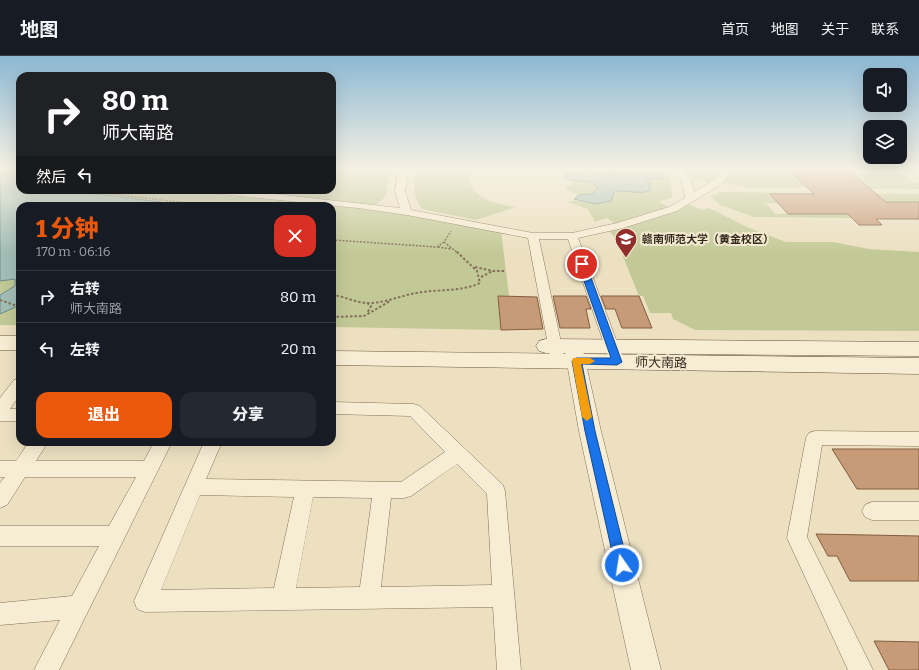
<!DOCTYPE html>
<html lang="zh">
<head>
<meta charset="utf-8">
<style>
  body { margin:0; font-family:Bitter,"Noto Sans SC",serif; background:#242831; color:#f1f3f6; height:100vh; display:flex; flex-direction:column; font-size:15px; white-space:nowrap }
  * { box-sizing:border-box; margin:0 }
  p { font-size:13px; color:#9ea1a6 }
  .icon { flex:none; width:22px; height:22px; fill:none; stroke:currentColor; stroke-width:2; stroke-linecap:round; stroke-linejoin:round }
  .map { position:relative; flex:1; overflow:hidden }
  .sheet { position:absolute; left:16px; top:146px; width:320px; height:244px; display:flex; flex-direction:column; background:#171b24; border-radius:12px; box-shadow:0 4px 16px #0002 }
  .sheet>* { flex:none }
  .guide { position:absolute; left:16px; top:16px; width:320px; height:122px; border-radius:12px; box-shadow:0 4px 16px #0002; background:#202124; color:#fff; overflow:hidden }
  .fabs { position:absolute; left:863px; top:12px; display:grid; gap:8px }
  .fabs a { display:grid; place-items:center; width:44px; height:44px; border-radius:8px; background:#171b24; box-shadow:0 4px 16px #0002; font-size:20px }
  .pin { position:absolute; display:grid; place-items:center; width:34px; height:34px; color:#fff; margin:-17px; border:2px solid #fff; border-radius:50%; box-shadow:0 1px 4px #0007 }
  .me { position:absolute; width:44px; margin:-22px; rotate:347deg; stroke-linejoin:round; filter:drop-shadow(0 0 3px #0008) }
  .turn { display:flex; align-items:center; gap:14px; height:84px; padding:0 20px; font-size:18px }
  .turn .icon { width:52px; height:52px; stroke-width:2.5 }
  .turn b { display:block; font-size:28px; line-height:34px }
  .then { display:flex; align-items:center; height:38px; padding:0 20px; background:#0003; gap:8px; font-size:15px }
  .round { display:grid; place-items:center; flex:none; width:42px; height:42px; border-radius:12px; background:#242831 }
  .summary { display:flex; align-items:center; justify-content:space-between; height:68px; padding:0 20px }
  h1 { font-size:24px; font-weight:800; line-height:30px; color:#ea580c }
  .button { display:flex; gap:8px; margin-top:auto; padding:8px 20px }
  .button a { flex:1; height:46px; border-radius:12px; background:#ea580c; color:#fff; font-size:16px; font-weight:800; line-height:46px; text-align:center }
  .button a+a { background:#242831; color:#f1f3f6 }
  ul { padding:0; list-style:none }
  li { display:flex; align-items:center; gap:12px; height:52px; padding:0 20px; border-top:1px solid #363941 }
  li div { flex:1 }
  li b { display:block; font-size:15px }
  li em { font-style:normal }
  header { display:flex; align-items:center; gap:24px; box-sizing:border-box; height:56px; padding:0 20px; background:#171b24; border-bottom:1px solid #363941 }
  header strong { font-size:19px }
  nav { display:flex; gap:22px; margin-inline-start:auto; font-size:14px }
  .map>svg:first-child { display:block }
</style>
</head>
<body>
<header>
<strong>地图</strong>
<nav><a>首页</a><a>地图</a><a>关于</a><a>联系</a></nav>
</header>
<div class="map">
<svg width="919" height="614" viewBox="0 0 919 614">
  <rect width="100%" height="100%" fill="#ece0c1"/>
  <path fill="#c2c996" d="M332,112H392L388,123L386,140L374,151L501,174L509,240H498L501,274L332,271V150H225L201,146L198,150H193L63,134H332Z
    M419,112H474L468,120C472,144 496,148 516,151L476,164L422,153C413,140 411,127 419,112Z
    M584,112H628L626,116C612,121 599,115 584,112Z
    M683,112H787L794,118H902L914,127H919V133L826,132C791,128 754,138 721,125L715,129L700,123L697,125L690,121Z
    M664,113L671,128L672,141L659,146L673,153L685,147L702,154L709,152L749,172L786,186H833L869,193L919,196V275L695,274L673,263L671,257H650L643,240H639L616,183L607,173L618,170L607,162L595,166L588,153L568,146C581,141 594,152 611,145L614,136L623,134L643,136L646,123L657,124L663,122L658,114Z
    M580,125L593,128L598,134C590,143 573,140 566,132L571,126Z
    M720,136L919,138V146H886L881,141H808L771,138L778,147H766L775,158L846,156L852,162L754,161L720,149L710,140Z
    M15,223V230L0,239V225Z
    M20,249V269H0V258Z"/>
  <path fill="#a3beb7" stroke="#6b8c84" d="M574,112C587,112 621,125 628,112H666L658,114L664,123H646L650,129L649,135C638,139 626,133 614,136L611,145L596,148L574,143L579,139L593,138L598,132C589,121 575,128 564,122L565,116Z
    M8,114L20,119V134H63L193,150H20V249L0,258V239L15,230V223L0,225V116Z"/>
  <path fill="#c89b78" stroke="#825c40" d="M787,112H845L886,146H919V163H876L882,169H859L848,158H788L770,138H814Z
    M498,240L537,241L543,273L501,274Z
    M553,240H586L591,253H586L590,272H560Z
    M601,240H639L652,272H622L615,253H606Z
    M832,393H919V433H857Z
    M816,478L919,480V525H850L837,500H828Z
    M874,585L919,586V614H889Z"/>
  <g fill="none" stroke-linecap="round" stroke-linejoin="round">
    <g stroke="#847159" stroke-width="1">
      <path id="minor" d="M399,112H409L405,135L411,154L533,177H572L617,167L669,151L685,142L682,127L672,112H681L692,127L694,136L716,123L723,112H732L723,127L677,155L623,172L578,182L623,302L621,306L616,307L611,306L609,302L568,183H539L565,305L563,309L558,310L553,309L551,305L528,182L407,159L358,152L210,137L205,134H239L400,152L395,135Z
        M20,322V339L10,353H20V365H0V342L14,324Z
        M332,346L414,348L420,350L503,429L505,435L521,614H497L493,551L145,556L137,553L134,545L204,386H222L206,423L401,426L445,396L410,360L332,358ZM457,408L487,438L492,529L381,531L391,442H404L411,440ZM200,439L294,441L274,532L161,534ZM313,441L372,442L360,531L296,532Z
        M815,375L919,376V390L822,389L807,481L873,614H848L787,482L806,382L809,377Z
        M29,386H48L36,405H144L154,386H172L59,614H34L60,564L0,569V547L72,540L99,490H0V470H109L136,421H25L7,449L0,452V427L5,421H0V405H16Z
        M872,446H919V464H872L865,461L862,455L865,449Z"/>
    </g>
    <g stroke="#847159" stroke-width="1">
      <path id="tertiary" d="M573,284L579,286L582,290L601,375L661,614H631L579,375L564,290L567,286Z"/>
    </g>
    <g stroke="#66523d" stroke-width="1">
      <path id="secondary" d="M0,280H20V294H0Z
        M546,283L919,286V300L546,297L539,295L536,290L539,285Z
        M332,295L919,302V318L332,309Z"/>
    </g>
    <path stroke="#847159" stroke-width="1.5" stroke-dasharray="2 1.5" stroke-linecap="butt" d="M12,112L20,116
      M79,134L212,150
      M332,184L437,191L444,186L451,175
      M444,186L458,197
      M438,191L451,193"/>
    <path stroke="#847159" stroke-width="2" stroke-dasharray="2.5 2" stroke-linecap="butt" d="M475,211L493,215H505
      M481,221L493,215
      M332,239C344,240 356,247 368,247C385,247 400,240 416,237C437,233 461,236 480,227L477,215L457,196
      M0,244L20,251
      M367,247L371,250L367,257
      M332,261L364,260L390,245"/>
    <use href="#minor" fill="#f7edd4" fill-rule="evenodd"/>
    <use href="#tertiary" fill="#f7edd4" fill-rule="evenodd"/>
    <use href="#secondary" fill="#f7edd4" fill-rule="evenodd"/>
  </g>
  <linearGradient id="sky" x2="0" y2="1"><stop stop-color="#8cb8d4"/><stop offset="0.57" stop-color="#f6f1e3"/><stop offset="1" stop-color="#f6f1e3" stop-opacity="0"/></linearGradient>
  <rect width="919" height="198" fill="url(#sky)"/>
  <path fill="#1a73e8" stroke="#114b97" d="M582,205L586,208L622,306L617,309L582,308L595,375L628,509L626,514L622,516L617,514L615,509L585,375L572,305L576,302H611L578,208Z"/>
  <path fill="#f59e0b" d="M573,302H590L595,305L590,308H581L592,361L587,365L582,361L572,305Z"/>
  <defs>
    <g id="university-pin" transform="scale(1.15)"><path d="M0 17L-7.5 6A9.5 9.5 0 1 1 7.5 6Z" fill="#912e2c" stroke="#f3ead0"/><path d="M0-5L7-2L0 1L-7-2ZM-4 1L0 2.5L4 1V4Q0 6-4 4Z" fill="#fff"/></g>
  </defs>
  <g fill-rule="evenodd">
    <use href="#university-pin" x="626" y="183"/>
  </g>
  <g text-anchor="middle" stroke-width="4" stroke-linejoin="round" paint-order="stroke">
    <g font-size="11" font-weight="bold" fill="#35291d" stroke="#f3ead0" text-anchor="start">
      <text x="642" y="187">赣南师范大学（黄金校区）</text>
    </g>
    <g font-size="13" fill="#35291d" stroke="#f3ead0">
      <text transform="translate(661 306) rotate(1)" y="5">师大南路</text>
    </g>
  </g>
</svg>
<div class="fabs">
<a><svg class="icon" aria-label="sound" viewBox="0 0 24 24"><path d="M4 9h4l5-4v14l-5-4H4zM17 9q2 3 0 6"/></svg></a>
<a><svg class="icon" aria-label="layers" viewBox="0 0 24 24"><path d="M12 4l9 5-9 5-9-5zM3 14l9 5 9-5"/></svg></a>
</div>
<div class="pin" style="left:582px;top:208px;background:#d93025"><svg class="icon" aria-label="arrive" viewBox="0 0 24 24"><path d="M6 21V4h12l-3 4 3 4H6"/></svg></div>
<svg class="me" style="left:622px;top:509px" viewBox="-20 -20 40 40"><circle r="17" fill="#1a73e8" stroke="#fff" stroke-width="3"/><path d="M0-11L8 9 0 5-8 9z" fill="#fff"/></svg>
<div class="guide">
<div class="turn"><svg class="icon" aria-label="right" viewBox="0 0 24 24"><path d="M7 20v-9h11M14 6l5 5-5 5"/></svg><div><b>80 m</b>师大南路</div></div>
<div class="then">然后<svg class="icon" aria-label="left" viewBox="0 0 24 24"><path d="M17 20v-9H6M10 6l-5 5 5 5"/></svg></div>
</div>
<section class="sheet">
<div class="summary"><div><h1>1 分钟</h1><p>170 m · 06:16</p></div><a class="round" style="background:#d93025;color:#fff"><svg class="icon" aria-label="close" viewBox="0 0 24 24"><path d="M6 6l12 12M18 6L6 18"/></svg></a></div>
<ul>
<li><svg class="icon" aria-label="right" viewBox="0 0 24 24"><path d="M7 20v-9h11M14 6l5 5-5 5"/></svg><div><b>右转</b><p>师大南路</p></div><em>80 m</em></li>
<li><svg class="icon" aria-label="left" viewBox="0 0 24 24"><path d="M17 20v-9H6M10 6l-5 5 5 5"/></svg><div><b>左转</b></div><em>20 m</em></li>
</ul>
<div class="button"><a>退出</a><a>分享</a></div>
</section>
</div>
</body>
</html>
